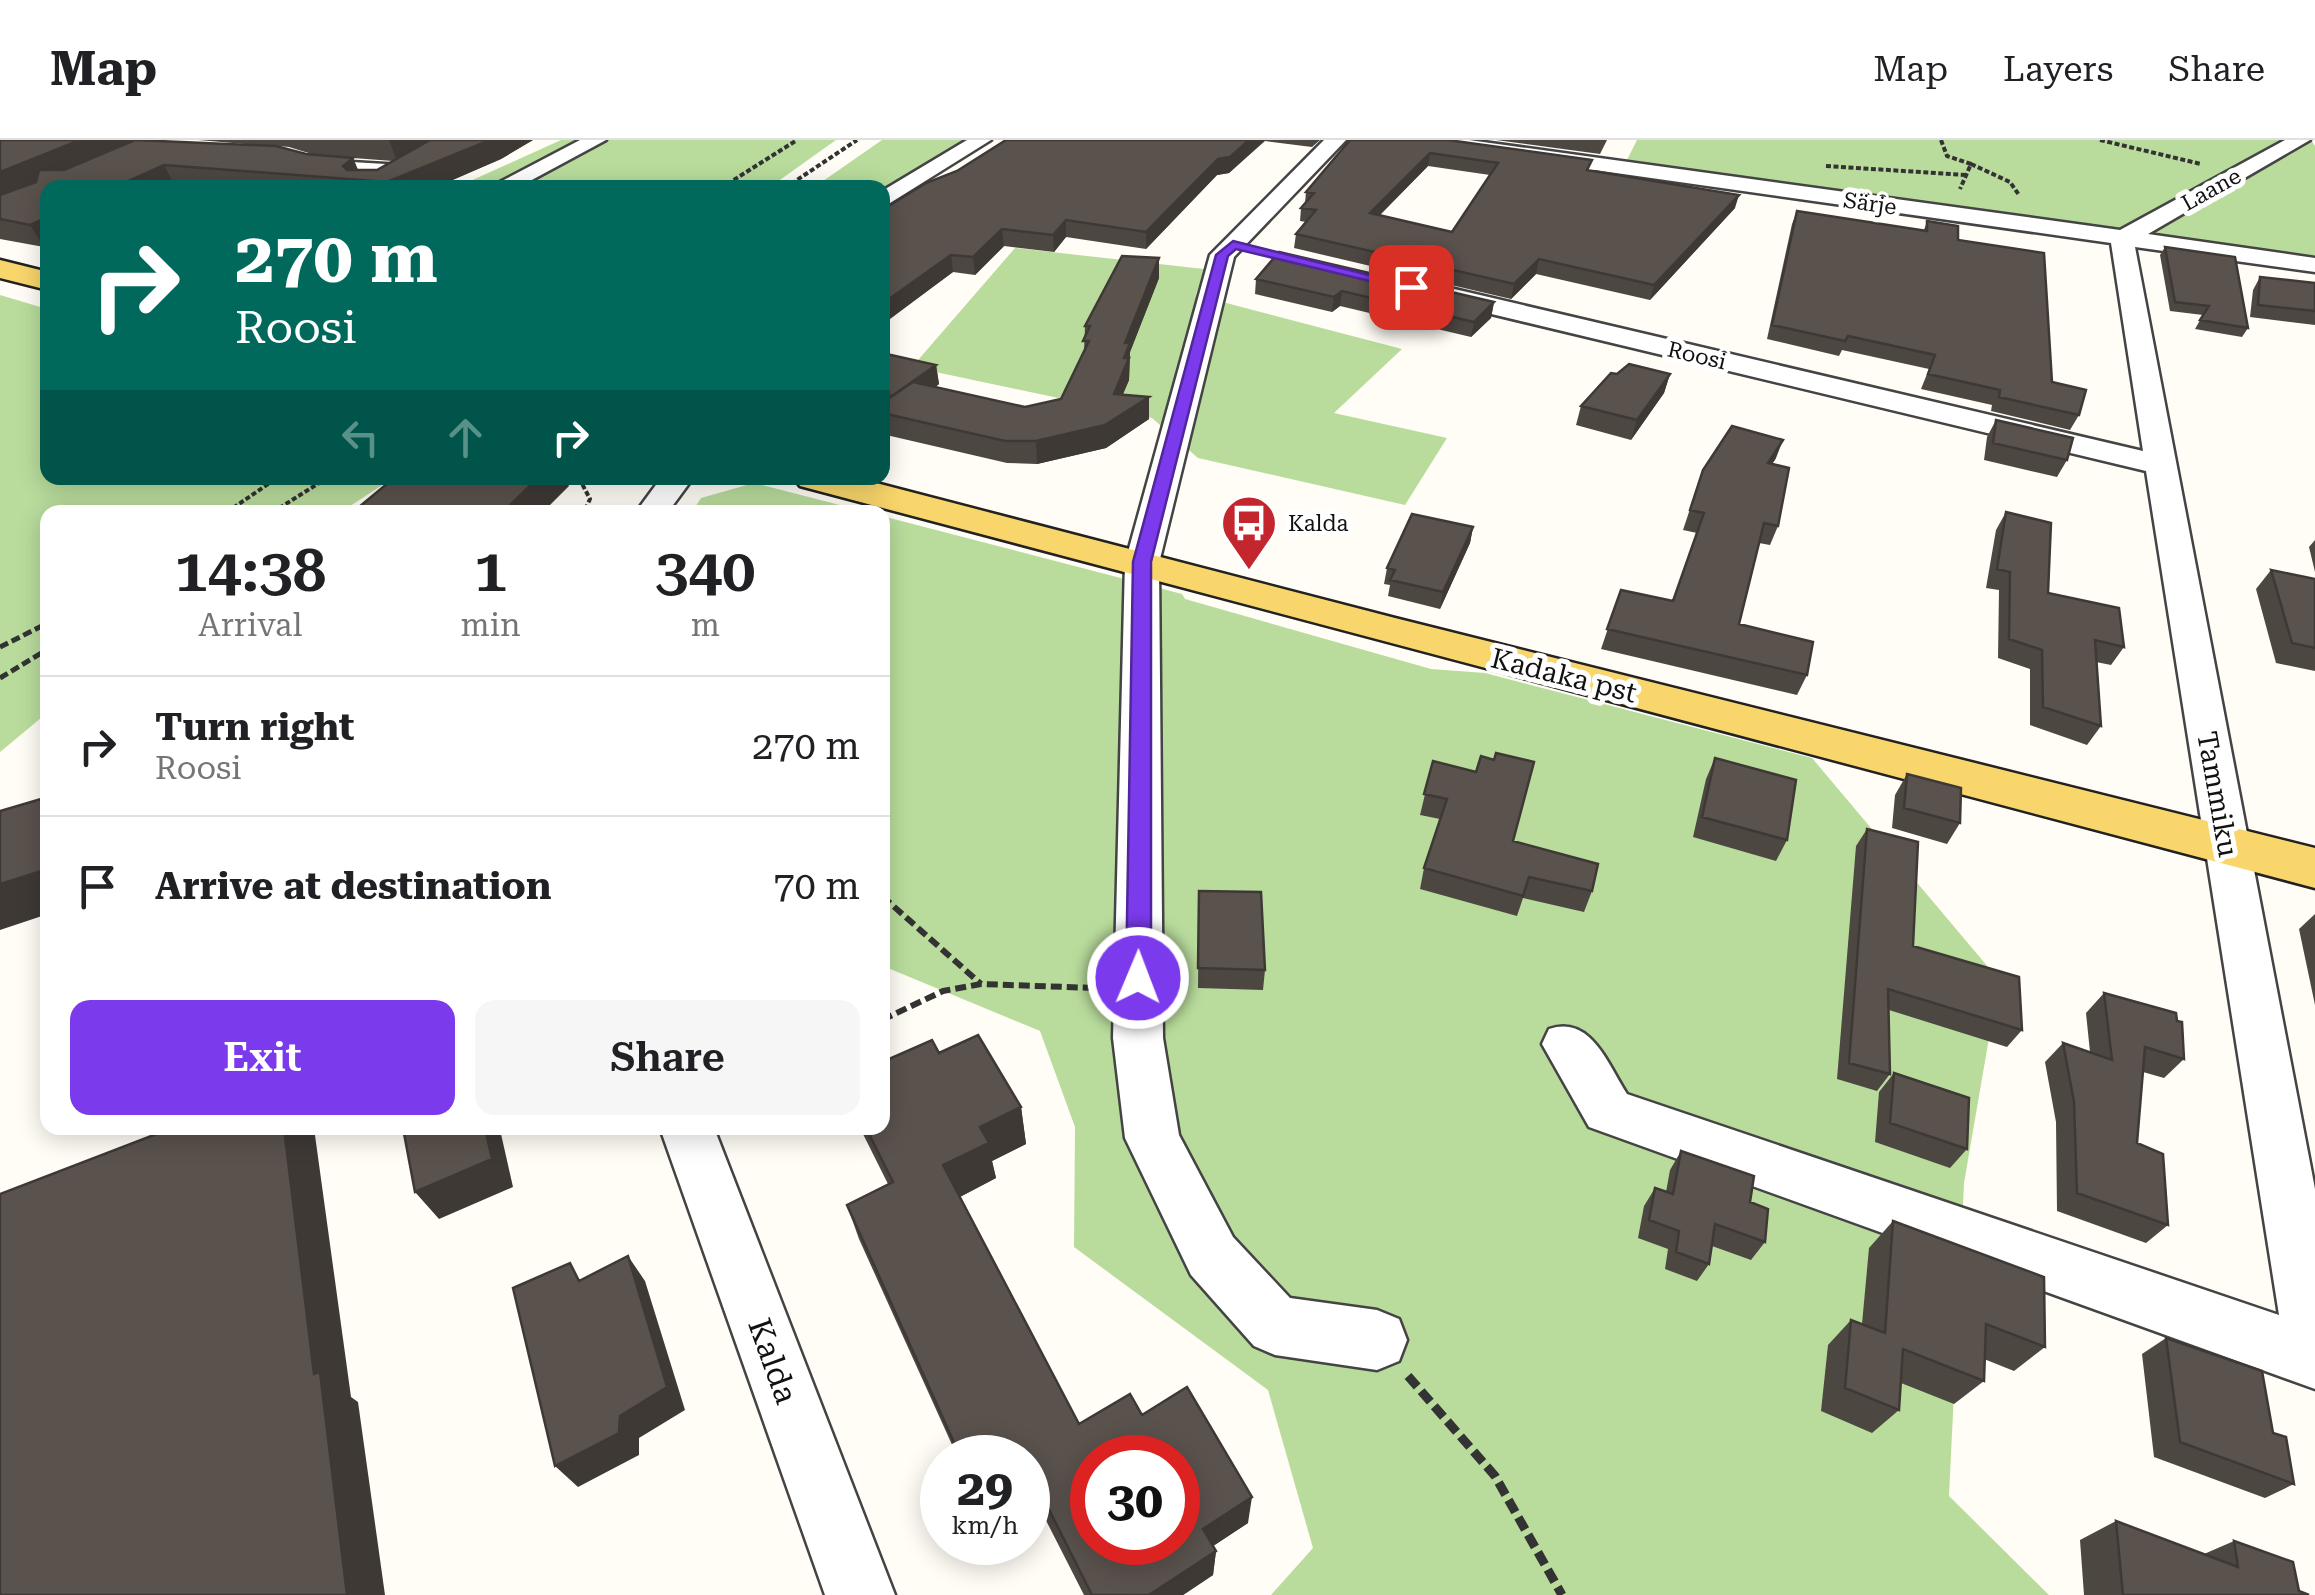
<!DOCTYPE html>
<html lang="en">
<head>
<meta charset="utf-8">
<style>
  body { margin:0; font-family:"Roboto Serif",serif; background:#f6f6f6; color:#202124; height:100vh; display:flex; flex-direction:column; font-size:38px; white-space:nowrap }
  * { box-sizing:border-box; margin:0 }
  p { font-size:32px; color:#757577 }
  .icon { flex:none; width:55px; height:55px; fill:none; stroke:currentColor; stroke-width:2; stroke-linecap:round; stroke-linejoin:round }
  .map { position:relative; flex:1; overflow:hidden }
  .details { position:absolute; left:40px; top:365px; width:850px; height:630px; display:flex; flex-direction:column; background:#fff; border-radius:20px; box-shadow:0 5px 25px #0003 }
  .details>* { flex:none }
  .top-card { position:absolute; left:40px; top:40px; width:850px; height:305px; border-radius:20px; box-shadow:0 5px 25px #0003; background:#00695c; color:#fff; overflow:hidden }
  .speed { position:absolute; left:920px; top:1295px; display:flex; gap:20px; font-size:50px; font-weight:700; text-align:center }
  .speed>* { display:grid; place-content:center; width:130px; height:130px; border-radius:50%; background:#fff; box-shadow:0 5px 25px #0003; line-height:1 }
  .speed small { font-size:25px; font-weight:400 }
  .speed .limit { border:15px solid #d22; background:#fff; color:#111 }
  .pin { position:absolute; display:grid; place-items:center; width:85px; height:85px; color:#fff; margin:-42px; border-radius:20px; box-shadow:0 5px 15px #0006 }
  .me { position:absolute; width:110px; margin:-55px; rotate:1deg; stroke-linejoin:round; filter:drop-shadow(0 0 8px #0008) }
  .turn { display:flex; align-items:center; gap:35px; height:210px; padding:0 30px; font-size:45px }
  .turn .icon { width:130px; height:130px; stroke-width:2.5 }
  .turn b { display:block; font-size:70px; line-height:85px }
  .lanes { display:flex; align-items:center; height:95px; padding:0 30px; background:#0003; justify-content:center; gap:50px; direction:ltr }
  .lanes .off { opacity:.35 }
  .eta { display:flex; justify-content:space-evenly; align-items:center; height:170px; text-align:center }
  .eta b { font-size:60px; font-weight:600; line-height:70px }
  .cta { display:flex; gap:20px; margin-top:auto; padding:20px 30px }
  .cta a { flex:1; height:115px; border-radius:20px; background:#7c3aed; color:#fff; font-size:40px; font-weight:600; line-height:115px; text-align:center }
  .cta a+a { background:#f6f6f6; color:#202124 }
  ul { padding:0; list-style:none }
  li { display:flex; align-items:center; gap:30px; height:140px; padding:0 30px; border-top:2px solid #e0e0e0 }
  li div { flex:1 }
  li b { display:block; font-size:38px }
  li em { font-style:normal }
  header { display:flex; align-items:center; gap:60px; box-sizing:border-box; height:140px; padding:0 50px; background:#fff; border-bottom:2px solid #e0e0e0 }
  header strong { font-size:48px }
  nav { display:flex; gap:55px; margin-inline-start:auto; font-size:35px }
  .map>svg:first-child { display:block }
</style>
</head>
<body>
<header>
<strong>Map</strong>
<nav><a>Map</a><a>Layers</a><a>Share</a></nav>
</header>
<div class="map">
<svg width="2315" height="1455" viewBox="0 0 2315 1455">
  <rect width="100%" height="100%" fill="#fffdf5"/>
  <path fill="#b9dc9c" d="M561,0H836L770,47L455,48Z
    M882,0H966L883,51L882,48H813Z
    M1637,0H2311L2315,6V118L1625,24Z
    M1015,108L1204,129L1196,155L1402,209L1334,273L1447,298L1405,365L1198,318L1152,278L912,227Z
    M0,155L47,169L48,338H393L341,372H48L47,573L0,612Z
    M754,343L867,372H692L701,358Z
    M882,376L1182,454L1185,459L1431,529L1485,533L1812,618L1999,840L1964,1043L1949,1356L2049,1455H1271L1313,1408L1268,1250L1074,1107L1075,987L1040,891L883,826Z"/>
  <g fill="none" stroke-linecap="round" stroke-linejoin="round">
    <g stroke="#444" stroke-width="5">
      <path id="minor" d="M580,0H606L517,48H501L498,43Z
        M967,0H991L882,68V51Z
        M1324,0H1346L1234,117L1159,423L1163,898L1179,995L1233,1097L1290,1158L1377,1170L1399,1179L1407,1200L1399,1221L1377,1230L1275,1215L1254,1206L1191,1135L1125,998L1113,898L1125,423L1210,115Z
        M1415,0H1469L2120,90L2285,0H2310L2148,94L2315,118V132L2135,107L2315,1049V1249L1589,987L1542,904L1549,889C1591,875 1607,923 1627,954L2279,1175L2146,331L1433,160L1420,152L1433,144L2143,311L2111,103L1425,6Z
        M296,14L318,20L402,25L413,32L386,48H356L374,37C347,35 306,39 285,20L288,15Z
        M661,338H693L668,372H636Z
        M660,988H714L895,1455H825Z"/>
    </g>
    <g stroke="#222" stroke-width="5">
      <path id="major" d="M0,120L48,132V150L0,138Z
        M794,338H857L1395,478L2315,708V748L800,346Z"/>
    </g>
    <path stroke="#333" stroke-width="4" stroke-dasharray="5 2.5" stroke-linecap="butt" d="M1941,0L1947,16L1971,24L1960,49
      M2100,0L2201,24
      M1971,24L2010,42L2019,55
      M1826,26L1966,35
      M721,48L797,0
      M785,48L857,0
      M579,338L590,359L584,372
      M227,372L277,338
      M273,372L327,338"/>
    <path stroke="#333" stroke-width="5" stroke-dasharray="9 4" stroke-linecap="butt" d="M0,507L48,483
      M0,538L48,509"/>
    <path stroke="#333" stroke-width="6" stroke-dasharray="11 5" stroke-linecap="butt" d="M882,756L981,844
      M882,880L943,851L981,844L1094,848"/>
    <path stroke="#333" stroke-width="9" stroke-dasharray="14 6" stroke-linecap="butt" d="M1408,1236L1495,1336L1562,1455"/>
    <use href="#minor" fill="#fff" fill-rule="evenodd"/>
    <use href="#major" fill="#f9d66b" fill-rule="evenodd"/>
  </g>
  <path fill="#4d4742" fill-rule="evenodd" d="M0,0L256,5L198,0H533L501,19L434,48L175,46L48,48V106L44,107L0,99ZM279,6L289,7L315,15L306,14ZM353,18L393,21L377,30H358Z
    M1006,0H1320L1312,7L1265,1L1229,33L1217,35L1146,109L1066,97L1054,112L1004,106L975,135L953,132L882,184L957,31Z
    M1350,0L1590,30L1735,68L1650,160L1536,134L1511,159L1294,108L1296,94L1306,82L1300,81L1301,68L1305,63L1306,52ZM1428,26L1490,35L1452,92L1380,75Z
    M1496,0H1607L1600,14Z
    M1797,71L1924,90L1927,81L1958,100L2052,242L2079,275L2070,290L1991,271L1992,265L1921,249L1929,229L1842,210L1839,216L1767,199L1792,84Z
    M2165,107L2248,188L2242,197L2195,189L2203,175L2170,171L2160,115Z
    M2260,137L2315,143V185L2250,177L2253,150Z
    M1159,138L1130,212L1129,240L1123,254L1149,257V279L1106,308L1037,324L1007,323L882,294V213L936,225L939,244L935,247L1025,267L1061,259L1084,211L1085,186Z
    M1256,139L1494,162L1491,178L1471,197L1340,166L1332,172L1255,154Z
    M1617,234H1670L1664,253L1631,300L1576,285L1581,266Z
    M1996,280L2067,320L2057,337L1984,320L1987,297Z
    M1776,318L1772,324L1778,386L1770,405L1759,403L1739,484L1807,535L1797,555L1601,509L1621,450L1673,461L1697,393L1683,390L1703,330Z
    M2006,372L2048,453L2124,507L2111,525L2096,522L2101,586L2087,605L2030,585V529L1998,518L1999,450L1986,448L1996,390Z
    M1473,387L1470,403L1440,469L1388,456L1390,445L1384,444L1387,428Z
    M2315,400V432L2309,407Z
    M2271,430L2315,439V531L2276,523L2256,449Z
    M1715,618L1787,700L1776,721L1693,697L1706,639Z
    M1433,621L1513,701L1592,751L1584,772L1523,758L1517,776L1420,749L1424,728L1440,679L1420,675Z
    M1907,634L1960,683L1947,704L1892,688L1895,655Z
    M1867,689L1913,806L2022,890L2007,907L1889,870L1890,934L1877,951L1837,939L1856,706Z
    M1199,751L1265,830L1263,850L1198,848Z
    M2315,774V865L2299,789Z
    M2104,853L2184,919L2164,938L2143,932L2137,1003L2168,1085L2146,1103L2057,1071L2056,982L2045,922L2063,903L2090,912L2086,873Z
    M939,913L1021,967L1026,1004L992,1021L996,1038L960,1057L1079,1284L1142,1275L1248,1383L1213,1406L1216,1411L1213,1435L1183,1455H1084L1030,1349L1028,1350V1318H958L859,1099L847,1065L888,1044L860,988H882Z
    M1894,933L1967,1009L1950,1028L1875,1002L1879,952Z
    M1681,1011L1750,1062L1765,1102L1751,1120L1712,1106L1709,1124L1697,1141L1665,1129L1668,1109L1638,1098L1644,1066L1655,1048L1666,1052L1670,1030Z
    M1893,1081L2045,1207L2014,1231L1984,1219V1241L1954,1264L1901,1243L1899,1270L1872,1293L1821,1271L1828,1205L1851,1180L1862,1184L1869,1108Z
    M2166,1198L2273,1293L2294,1344L2265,1358L2154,1317L2142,1214Z
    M2116,1381L2204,1414L2234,1401L2299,1451L2309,1455H2084L2080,1400Z"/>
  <path fill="#3f3936" d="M80,0H141L0,60V32Z
    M389,0H436L397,21Z
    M490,0H533L501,19L434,48H389L387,42Z
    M1249,0H1265L1229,33L1217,35L1146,109V92L1218,19Z
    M1430,13L1428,26L1368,87L1370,73Z
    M353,18L362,40L349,39L343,26Z
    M164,25L175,46L113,48Z
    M1739,55L1735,68L1650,160L1654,145Z
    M48,77V106L44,107L30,85Z
    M1066,80V97L1054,112L1053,95Z
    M1002,89L1004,106L975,135L973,117Z
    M951,115L953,132L882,185V164Z
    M1159,118V138L1130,212L1129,240L1114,275V254L1125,203Z
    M1539,119L1536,134L1511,159L1514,144Z
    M1342,151L1340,166L1332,172L1334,157Z
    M1494,162L1491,178L1471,197L1474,182Z
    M936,225L939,244L898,276L894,257Z
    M1670,234L1664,253L1631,300L1637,280Z
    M1149,257V279L1106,308L1037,324L1036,301Z
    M1783,300L1776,318L1761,342L1768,323Z
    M538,338H566L569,346L543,372H503Z
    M1473,387L1470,403L1440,469L1443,452Z
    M48,729V774L0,790V744Z
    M1021,967L1026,1004L992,1021L996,1038L952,1061L943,1025L980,987Z
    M284,988H314L351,1257L358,1262L385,1455H347L314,1234Z
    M485,988H515L501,994L513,1047L439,1079L415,1052Z
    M628,1116L645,1141L685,1270L639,1298V1315L578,1347L555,1326Z
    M1252,1357L1248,1383L1201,1414L1203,1389Z
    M1216,1411L1213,1435L1183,1455H1149Z"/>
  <path fill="#5a524d" stroke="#3f3936" stroke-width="2.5" fill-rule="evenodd" d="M0,0H80L0,32Z
    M135,0L276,6L306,14L353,18L343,26L347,30H377L430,0H490L387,42L164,25L113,48H48V77L30,85L0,79V55L36,42L39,30H64Z
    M1006,0H1249L1230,17L1218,19L1146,92L1066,80L1053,95L1002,89L973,117L951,115L882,164V70L926,43L957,31Z
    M1350,0H1448L1592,20L1587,30L1739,55L1654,145L1539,119L1514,144L1296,94L1316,70L1301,68L1314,53L1306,52ZM1430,13L1498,23L1452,92L1370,73Z
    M1797,71L1927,91V81L1958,86V100L2044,113L2052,242L2086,250L2079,275L1999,257L2000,250L1928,234L1935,215L1848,196L1845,201L1772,185Z
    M2165,107L2235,117L2248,188L2200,180L2209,166L2175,162Z
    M1279,112L1494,162L1474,182L1342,151L1334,157L1256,139Z
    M1122,116L1159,118L1125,203H1130L1124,218H1129L1114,254L1149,257L1105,285L1036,301H1005L882,273V263L913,242L1025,267L1061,259L1089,201H1083L1090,186H1085Z
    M2260,137L2315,143V171L2258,165Z
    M882,213L936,225L892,256L882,254Z
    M1629,224L1670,234L1637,280L1581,266L1611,233L1617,234Z
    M1996,280L2073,298L2067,320L1993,303Z
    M1732,286L1783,300L1768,323L1789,328L1778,386L1764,383L1739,484L1813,502L1807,535L1607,489L1621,450L1673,461L1704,373L1690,370L1703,330Z
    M394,338H538L503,372H353Z
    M2006,372L2051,383L2048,453L2119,468L2124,507L2095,500L2101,586L2043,567L2042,510L2009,499L2010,432L1997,429Z
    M1412,374L1473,387L1443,452L1390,440L1395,430L1387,428Z
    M2271,430L2315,439V508L2292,503Z
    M1496,613L1534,622L1513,701L1598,724L1592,751L1529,737L1523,756L1424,728L1447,659L1424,654L1433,621L1476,632L1481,616L1494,620Z
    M1715,618L1796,640L1787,700L1702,677Z
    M1907,634L1961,648L1960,683L1904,668Z
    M48,657V729L0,744V671Z
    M1867,689L1918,702L1913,806L2019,837L2022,890L1888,849L1890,934L1849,923Z
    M1199,751L1261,752L1265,830L1198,828Z
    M2104,853L2176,873L2177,881L2182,882L2184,919L2145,907L2137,1003L2163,1014L2168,1085L2077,1053L2074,962L2063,903L2112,920Z
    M978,895L1021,967L980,987L989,1003L943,1025L1079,1284L1130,1254L1142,1275L1187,1247L1252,1357L1203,1389L1216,1411L1149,1455H1092L1028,1328V1318H961L847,1065L893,1042L866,988H882V922L932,900L939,913ZM1092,1318H1178V1402H1092Z
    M1894,933L1969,958L1967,1009L1890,983Z
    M172,988H284L314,1234L320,1232L347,1455H0V1054Z
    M403,988H485L492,1019L415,1052Z
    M1681,1011L1754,1036L1750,1062L1768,1069L1765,1102L1715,1084L1709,1124L1676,1112L1679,1091L1649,1080L1655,1048L1673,1054Z
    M1893,1081L2044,1137L2045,1207L1986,1184L1984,1241L1903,1209L1899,1270L1845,1248L1851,1180L1885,1193Z
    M628,1116L667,1247L620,1276L619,1293L555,1326L513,1148L570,1123L579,1141Z
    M2166,1198L2262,1231L2273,1293L2286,1297L2294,1344L2180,1302Z
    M2116,1381L2238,1427L2234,1401L2293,1422L2299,1451L2309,1455H2123Z"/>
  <path fill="#7c3aed" stroke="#51269a" stroke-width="2.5" d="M1233,101L1417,147L1411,151L1236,109L1228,116L1151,422V838L1147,845H1130L1126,838L1133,422L1216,115Z"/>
  <defs>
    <g id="bus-pin" transform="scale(2.875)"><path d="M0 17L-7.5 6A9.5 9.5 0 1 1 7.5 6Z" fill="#c4262e" stroke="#fff"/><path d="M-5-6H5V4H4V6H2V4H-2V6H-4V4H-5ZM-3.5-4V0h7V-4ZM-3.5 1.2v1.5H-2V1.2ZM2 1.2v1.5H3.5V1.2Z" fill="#fff"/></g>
  </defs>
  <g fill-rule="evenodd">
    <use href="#bus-pin" x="1249" y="383"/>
  </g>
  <g text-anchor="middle" stroke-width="10" stroke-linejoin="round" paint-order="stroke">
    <g font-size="22" fill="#111" stroke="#fff">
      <text transform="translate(2211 49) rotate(-29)" y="8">Laane</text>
      <text transform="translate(1870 63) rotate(8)" y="8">Särje</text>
      <text transform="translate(1697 215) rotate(13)" y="8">Roosi</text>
    </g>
    <g font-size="22" fill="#111" stroke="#fff" text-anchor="start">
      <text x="1288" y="391">Kalda</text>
    </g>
    <g font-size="28" fill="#111" stroke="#fff">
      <text transform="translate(1564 535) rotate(14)" y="10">Kadaka pst</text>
      <text transform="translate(2218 654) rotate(80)" y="10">Tammiku</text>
    </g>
    <g font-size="32" fill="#111" stroke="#fff">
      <text transform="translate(773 1221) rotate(70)" y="11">Kalda</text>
    </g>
  </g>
</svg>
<div class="speed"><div>29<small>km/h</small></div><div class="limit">30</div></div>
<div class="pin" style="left:1411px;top:147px;background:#d93025"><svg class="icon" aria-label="arrive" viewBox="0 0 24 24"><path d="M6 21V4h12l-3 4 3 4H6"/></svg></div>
<svg class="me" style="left:1138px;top:838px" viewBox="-20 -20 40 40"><circle r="17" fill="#7c3aed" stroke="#fff" stroke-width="3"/><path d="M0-11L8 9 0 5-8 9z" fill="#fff"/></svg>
<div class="top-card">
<div class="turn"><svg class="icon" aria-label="right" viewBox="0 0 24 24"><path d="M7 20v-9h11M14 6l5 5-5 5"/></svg><div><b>270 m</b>Roosi</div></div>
<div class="lanes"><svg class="icon off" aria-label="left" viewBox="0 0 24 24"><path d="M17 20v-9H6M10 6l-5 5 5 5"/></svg><svg class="icon off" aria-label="ahead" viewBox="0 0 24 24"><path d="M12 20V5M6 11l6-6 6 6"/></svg><svg class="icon" aria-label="right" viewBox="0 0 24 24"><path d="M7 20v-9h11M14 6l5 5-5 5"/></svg></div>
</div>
<section class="details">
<div class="eta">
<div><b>14:38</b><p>Arrival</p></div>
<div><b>1</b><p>min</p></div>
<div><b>340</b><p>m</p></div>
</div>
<ul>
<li><svg class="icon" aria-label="right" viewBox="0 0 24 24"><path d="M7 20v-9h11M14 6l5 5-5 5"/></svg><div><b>Turn right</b><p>Roosi</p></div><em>270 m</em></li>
<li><svg class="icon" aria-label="arrive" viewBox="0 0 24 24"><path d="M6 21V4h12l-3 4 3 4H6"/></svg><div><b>Arrive at destination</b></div><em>70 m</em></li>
</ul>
<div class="cta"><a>Exit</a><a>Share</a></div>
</section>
</div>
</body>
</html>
